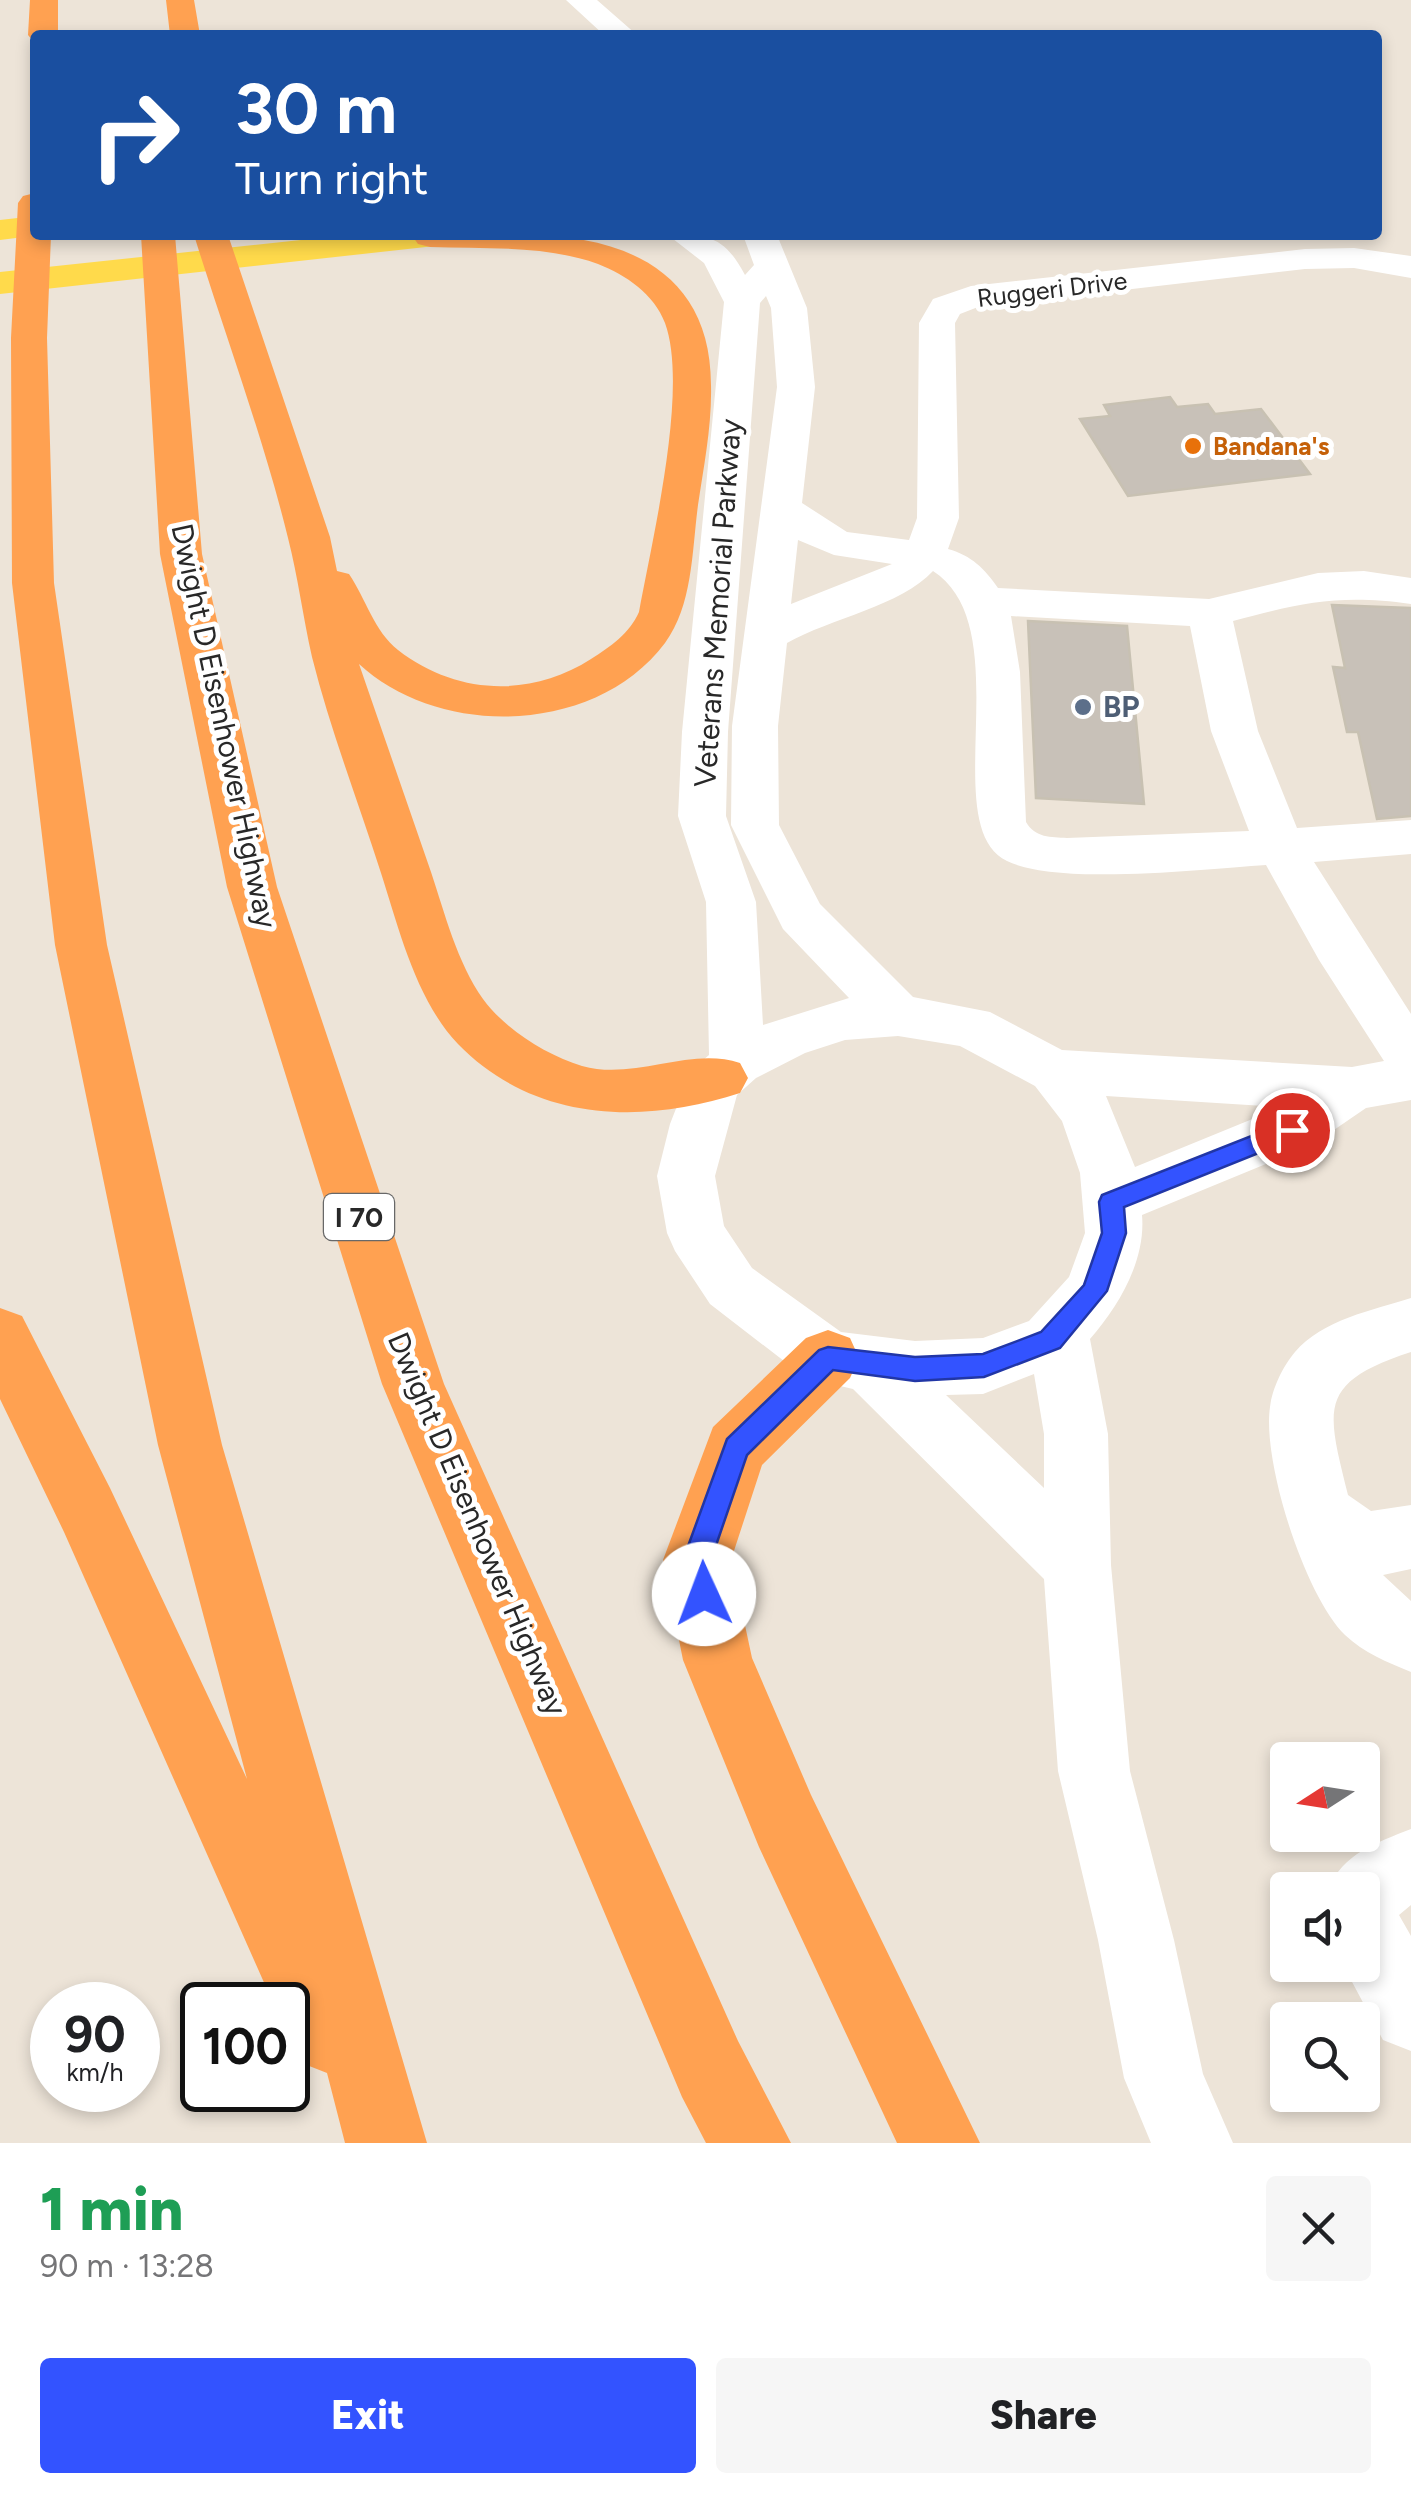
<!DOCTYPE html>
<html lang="en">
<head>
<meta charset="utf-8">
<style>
  body { margin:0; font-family:Figtree,sans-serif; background:#f6f6f6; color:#202124; height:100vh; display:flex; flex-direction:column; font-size:38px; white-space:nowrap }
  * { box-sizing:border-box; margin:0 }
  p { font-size:32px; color:#757577 }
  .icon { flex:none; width:55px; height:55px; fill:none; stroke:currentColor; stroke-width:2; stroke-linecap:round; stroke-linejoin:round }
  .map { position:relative; height:2143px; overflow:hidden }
  .side { display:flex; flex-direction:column; background:#fff; flex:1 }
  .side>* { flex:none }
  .banner { position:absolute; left:30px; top:30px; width:1352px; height:210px; border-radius:10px; box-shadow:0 5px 15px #0003; background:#1a4fa0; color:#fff; overflow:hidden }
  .needle { width:65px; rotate:258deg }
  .buttons { position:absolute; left:1270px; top:1742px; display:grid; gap:20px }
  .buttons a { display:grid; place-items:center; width:110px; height:110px; border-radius:10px; background:#fff; box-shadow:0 5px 15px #0003; font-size:50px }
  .speed { position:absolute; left:30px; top:1982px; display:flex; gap:20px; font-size:50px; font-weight:700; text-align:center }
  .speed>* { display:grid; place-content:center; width:130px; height:130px; border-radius:50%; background:#fff; box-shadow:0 5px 15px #0003; line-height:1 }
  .speed small { font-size:25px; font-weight:400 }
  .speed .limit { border:5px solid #111; border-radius:15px; background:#fff; color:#111 }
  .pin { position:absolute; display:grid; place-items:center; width:85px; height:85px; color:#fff; margin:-42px; border:5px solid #fff; border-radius:50%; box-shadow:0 2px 10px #0007 }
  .me { position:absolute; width:110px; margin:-55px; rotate:358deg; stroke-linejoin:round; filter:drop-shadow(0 0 8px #0008) }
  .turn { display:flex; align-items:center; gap:35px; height:210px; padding:0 40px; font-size:45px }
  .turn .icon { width:130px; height:130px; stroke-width:2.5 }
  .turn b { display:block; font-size:70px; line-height:85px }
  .round { display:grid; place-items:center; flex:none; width:105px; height:105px; border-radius:10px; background:#f6f6f6 }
  .headline { display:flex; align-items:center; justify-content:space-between; height:170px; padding:0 40px }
  h1 { font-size:60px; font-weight:800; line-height:75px; color:#1e9e55 }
  .action { display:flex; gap:20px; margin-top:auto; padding:20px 40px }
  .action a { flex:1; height:115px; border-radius:10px; background:#3353ff; color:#fff; font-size:40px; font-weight:800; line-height:115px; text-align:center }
  .action a+a { background:#f6f6f6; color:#202124 }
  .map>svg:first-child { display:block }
</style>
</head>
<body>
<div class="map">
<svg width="1411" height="2143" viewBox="0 0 1411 2143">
  <rect width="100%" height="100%" fill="#ede4d8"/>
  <path fill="#c8c1b8" stroke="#c8c1b2" stroke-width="2.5" d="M1170,397L1177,407L1208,404L1215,414L1261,409L1310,474L1128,496L1080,419L1110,416L1104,405Z
    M1332,605L1411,608V816L1377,819L1358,732H1347L1333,667L1345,668Z
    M1028,621L1127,626L1144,804L1036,798Z"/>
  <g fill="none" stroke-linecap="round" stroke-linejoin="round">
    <path fill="#fff" fill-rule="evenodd" d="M566,0H597L637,35H604Z
      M668,235C710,235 724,236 745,275L754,265L743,235H777L807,308L815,387L802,503L847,532L909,540L917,518L919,323L933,299L971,286L1305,249L1354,248L1411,256V278L1354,268L1305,269L978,307L960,314L955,323L959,518L948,549C972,556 984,568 998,588L1209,599L1318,573L1364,571L1411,578V604C1339,594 1301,603 1233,621L1258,731L1297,828L1411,820V854L1314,862L1411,1014V1100L1366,1108L1312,1145L1142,1215C1146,1260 1119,1306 1090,1339L1108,1434L1111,1565L1130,1771L1174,1940L1203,2074L1233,2143H1151L1124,2078L1098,1940L1058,1771L1044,1579L853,1389L806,1378L710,1304L675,1251L667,1233L657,1176L670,1124L686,1083L694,1068L709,1055L706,902L678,816L682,732L724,302L704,263ZM766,296L771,308L777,387L732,726L731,825L783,929L849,998L763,1025L756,902L726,816L728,732L760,303ZM798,540L834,555L892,564L791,604ZM933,571C1021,628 935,826 1007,861C1058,886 1205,869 1266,865L1319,960L1384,1061L1352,1067L1062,1050L990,1012L913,997L820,904L779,825L778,726L787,643C831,618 901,606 933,571ZM1011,616L1190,626L1211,731L1249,831L1067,838C1051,837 1035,838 1026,822L1020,672ZM898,1036L960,1046L1035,1086L1062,1121L1080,1173L1085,1233L1069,1277L1029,1321L983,1338L915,1341L841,1332L752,1268L724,1226L715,1176L737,1095L756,1078L805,1053L845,1040ZM1106,1096L1282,1107L1135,1167ZM1034,1374L1044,1434V1488L946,1395L983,1394Z
      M1411,1298V1352C1316,1383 1327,1409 1348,1495L1371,1511L1411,1505V1569L1383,1575L1411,1601V1672C1387,1662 1364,1653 1345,1635C1305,1596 1262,1462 1270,1407C1272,1389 1283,1366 1295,1352C1322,1320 1373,1310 1411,1298Z
      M1411,1829V1905L1399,1915L1411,1936V2051L1383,2040L1343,1965H1362V1890H1328C1343,1853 1376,1843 1411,1829Z"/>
    <path fill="#ffda4b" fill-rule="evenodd" d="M35,216V235H40L0,240V220Z
      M348,235H461L456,242L444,245L0,294V272Z"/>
    <path fill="#ffa151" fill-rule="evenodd" d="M30,0H58V35H35L33,41L28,35Z
      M166,0H194L200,35H170Z
      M35,193V235H51L47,338L54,583L107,945L222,1445L427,2143H345L327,2073L299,2062L288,2036V2005H274L64,1532L0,1399V1308L22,1316L110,1488L247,1779L158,1445L55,945L12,583L11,338L18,203L23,196Z
      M141,235H175L202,554L277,887L444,1384L738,2041L791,2143H706L682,2097L382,1384L227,887L160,554Z
      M194,235H228L330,537L337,571L349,574C366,599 374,631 398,650C456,695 530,698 591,659C610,647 630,633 639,612C652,540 689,389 665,323C654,294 626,275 598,264C546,245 485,249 430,247L418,244L413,237C441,228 494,235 525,235C625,235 711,272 711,385C712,425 704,465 698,505C692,550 693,605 665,643C596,735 440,739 359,664C383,733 407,803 431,872C445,914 457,962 483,999C505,1029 546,1055 582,1066C635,1081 690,1046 740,1063L748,1078L740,1093C642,1125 534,1122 458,1044C416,1000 399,929 381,873C358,801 330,729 312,657C303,617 298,577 288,538C263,436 225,335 194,235Z
      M828,1330L850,1338L859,1358L850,1378L762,1465L731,1560L752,1658L811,1795L980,2143H897L759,1847L683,1660L663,1560L713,1427L806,1338Z"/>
  </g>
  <path fill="#3353ff" stroke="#2136a6" stroke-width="2.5" d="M1292,1120L1301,1123L1304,1130L1301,1136L1124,1207L1126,1233L1107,1291L1060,1348L984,1377L915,1381L833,1370L747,1455L711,1560L718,1594L714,1603L704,1607L694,1603L683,1560L727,1439L819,1350L828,1347L915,1357L983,1354L1041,1332L1084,1285L1102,1233L1099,1202L1102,1195Z"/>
  <circle fill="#e8710a" stroke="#fff" stroke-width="4" cx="1193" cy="446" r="10"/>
  <circle fill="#5c6f8a" stroke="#fff" stroke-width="4" cx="1083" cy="707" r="10"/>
  <g text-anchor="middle" stroke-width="10" stroke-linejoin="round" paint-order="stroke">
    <g font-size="25" fill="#282828" stroke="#fff">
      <text transform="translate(1052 289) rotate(-7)" y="9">Ruggeri Drive</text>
    </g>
    <g font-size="25" font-weight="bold" fill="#c56008" stroke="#fff" text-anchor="start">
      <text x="1213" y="455">Bandana's</text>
    </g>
    <rect fill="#fff" stroke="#686868" stroke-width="2.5" x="324" y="1194" width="70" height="46" rx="8"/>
    <g font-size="28" font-weight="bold" fill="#282828">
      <text x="359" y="1227">I 70</text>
    </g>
    <g font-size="30" fill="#282828" stroke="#fff">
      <text transform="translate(718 603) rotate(-86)" y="10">Veterans Memorial Parkway</text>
      <text transform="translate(224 726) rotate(78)" y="10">Dwight D Eisenhower Highway</text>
      <text transform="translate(477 1524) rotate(67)" y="10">Dwight D Eisenhower Highway</text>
    </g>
    <g font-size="30" font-weight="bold" fill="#4e5e75" stroke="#fff" text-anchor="start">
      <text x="1103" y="717">BP</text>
    </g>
  </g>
</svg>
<div class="buttons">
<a><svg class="needle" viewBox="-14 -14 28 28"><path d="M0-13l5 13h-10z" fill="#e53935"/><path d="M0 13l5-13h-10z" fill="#757577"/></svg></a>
<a><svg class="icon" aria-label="sound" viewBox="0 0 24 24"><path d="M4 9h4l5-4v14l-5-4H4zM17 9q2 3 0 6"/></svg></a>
<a><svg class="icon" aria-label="search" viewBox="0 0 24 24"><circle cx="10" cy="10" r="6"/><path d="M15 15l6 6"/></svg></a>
</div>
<div class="speed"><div>90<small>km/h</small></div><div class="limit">100</div></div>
<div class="pin" style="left:1292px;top:1130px;background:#d93025"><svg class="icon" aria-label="arrive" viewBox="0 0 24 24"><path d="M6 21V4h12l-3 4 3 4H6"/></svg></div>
<svg class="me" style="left:704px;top:1594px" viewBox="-20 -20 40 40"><circle r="19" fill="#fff"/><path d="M0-13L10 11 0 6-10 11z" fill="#3353ff"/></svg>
<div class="banner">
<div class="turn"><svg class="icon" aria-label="right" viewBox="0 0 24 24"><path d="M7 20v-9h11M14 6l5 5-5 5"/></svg><div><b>30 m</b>Turn right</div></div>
</div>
</div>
<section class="side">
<div class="headline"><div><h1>1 min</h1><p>90 m · 13:28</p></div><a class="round"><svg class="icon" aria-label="close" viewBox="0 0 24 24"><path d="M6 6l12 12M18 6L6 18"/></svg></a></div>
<div class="action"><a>Exit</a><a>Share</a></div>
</section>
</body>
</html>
